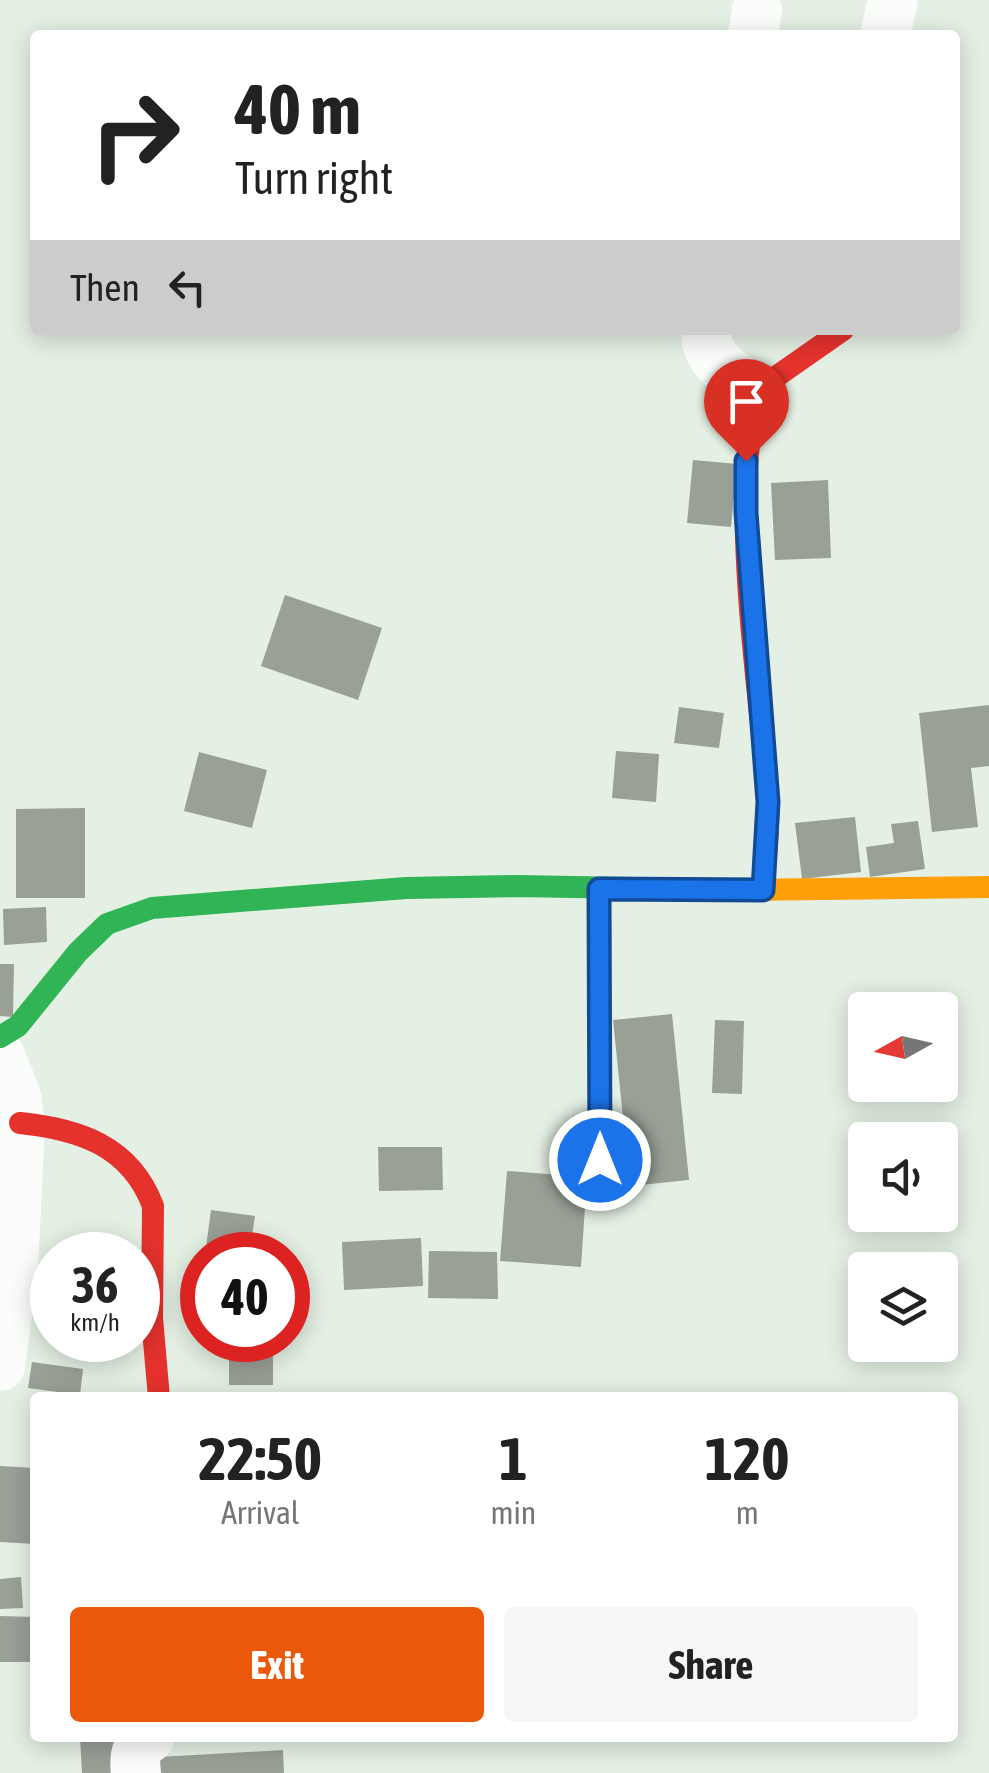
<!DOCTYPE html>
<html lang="en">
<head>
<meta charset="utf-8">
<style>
  body { margin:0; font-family:"Asap Condensed",sans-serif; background:#f6f6f6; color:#222; height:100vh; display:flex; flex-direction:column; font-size:38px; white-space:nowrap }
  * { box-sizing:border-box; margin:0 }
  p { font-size:32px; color:#767676 }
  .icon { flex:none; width:55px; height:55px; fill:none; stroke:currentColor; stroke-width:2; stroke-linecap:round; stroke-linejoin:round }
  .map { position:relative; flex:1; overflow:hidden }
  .panel { position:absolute; left:30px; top:1392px; width:928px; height:350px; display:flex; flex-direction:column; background:#fff; border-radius:10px; box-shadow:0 5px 25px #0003 }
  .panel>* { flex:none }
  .banner { position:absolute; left:30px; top:30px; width:930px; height:305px; border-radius:10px; box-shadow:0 5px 25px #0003; background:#fff; color:#222; overflow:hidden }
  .needle { width:65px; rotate:262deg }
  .fabs { position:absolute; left:848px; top:992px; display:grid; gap:20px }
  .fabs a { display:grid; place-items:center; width:110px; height:110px; border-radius:10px; background:#fff; box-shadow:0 5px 25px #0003; font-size:50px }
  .speed { position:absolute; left:30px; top:1232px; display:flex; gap:20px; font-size:50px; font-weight:700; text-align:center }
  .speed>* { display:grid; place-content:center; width:130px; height:130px; border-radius:50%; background:#fff; box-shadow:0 5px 25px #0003; line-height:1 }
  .speed small { font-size:25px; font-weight:400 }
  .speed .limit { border:15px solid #d22; background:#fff; color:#111 }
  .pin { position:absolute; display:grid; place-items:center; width:85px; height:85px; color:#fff; margin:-102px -42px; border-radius:50% 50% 50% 0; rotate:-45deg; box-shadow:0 0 10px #0007 }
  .pin .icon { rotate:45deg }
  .me { position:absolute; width:110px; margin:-55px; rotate:0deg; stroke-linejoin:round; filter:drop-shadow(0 0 8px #0008) }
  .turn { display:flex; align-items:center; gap:35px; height:210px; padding:0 40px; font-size:45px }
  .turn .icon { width:130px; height:130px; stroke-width:2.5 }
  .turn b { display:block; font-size:70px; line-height:85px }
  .then { display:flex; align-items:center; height:95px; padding:0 40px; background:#0003; gap:20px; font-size:38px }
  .eta { display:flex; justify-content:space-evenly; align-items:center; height:170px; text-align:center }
  .eta b { font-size:60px; font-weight:700; line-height:70px }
  .cta { display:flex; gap:20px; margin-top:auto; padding:20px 40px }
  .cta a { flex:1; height:115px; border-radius:10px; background:#ea580c; color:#fff; font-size:40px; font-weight:700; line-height:115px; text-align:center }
  .cta a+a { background:#f6f6f6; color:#222 }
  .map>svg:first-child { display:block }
</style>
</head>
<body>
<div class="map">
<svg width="989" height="1773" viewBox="0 0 989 1773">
  <rect width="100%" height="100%" fill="#e4f0e4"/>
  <path fill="#99a096" d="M693,460L737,464L731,527L687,523Z
    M828,480L831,558L775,560L771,483Z
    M285,595L382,628L358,700L261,666Z
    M989,705V766L971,768L978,827L932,832L919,713Z
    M679,707L724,713L719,748L674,743Z
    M616,751L659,754L656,802L612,798Z
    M199,752L267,770L252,828L184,811Z
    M85,808V898H16V809Z
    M855,817L861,872L802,879L795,823Z
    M918,821L925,869L870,877L866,847L894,843L891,824Z
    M46,907L47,942L4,945L3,909Z
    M0,964H14L13,1017L0,1016Z
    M672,1014L689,1180L630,1186L613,1020Z
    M715,1020L744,1021L742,1094L712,1093Z
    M378,1147H442L443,1190L379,1191Z
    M507,1171L587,1177L581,1267L500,1261Z
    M211,1210L255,1216L249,1255H205Z
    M421,1238L423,1286L344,1290L342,1242Z
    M429,1251L497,1252L498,1299L428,1298Z
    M229,1340H273V1385H229Z
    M32,1362L83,1369L80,1395L28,1388Z
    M0,1466L35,1468V1544L0,1542Z
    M21,1577L23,1608L0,1609V1579Z
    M0,1616L35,1617V1662H0Z
    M80,1738H126L128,1773H82Z
    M283,1750L284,1773H142L141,1758Z"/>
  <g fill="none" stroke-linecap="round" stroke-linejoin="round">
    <path stroke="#fbfdfb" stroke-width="50" d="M753,35L757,10
      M885,35L893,0
      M706,330C705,364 735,375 760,393
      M0,1056L16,1096L20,1123L13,1270L0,1366
      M136,1773C134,1757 135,1747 149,1738"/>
    <path stroke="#30b455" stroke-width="22" d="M0,1037L18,1026L78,952L107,924L152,908L406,888L517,886L748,890"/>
    <path stroke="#ff9f0a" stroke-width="22" d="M599,889L600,1160
      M748,890L989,887"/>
    <path stroke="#e5322d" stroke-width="22" d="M763,890C765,859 770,829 768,798C763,711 719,444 770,381L843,330
      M20,1123C78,1129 130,1145 153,1206L152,1318L159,1398"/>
  </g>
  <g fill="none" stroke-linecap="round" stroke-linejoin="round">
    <g stroke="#114b97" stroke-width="25">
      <path id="route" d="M600,1160L599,889L763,890L768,802L746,513V461"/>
    </g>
    <use href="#route" stroke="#1a73e8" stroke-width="18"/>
  </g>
</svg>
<div class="fabs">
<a><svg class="needle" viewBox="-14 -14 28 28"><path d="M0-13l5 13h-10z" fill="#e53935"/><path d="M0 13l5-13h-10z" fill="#767676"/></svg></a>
<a><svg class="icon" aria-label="sound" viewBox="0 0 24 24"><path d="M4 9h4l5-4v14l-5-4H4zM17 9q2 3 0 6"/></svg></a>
<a><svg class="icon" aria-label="layers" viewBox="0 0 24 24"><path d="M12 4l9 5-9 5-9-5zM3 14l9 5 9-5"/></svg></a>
</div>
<div class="speed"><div>36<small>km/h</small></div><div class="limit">40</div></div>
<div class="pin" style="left:746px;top:461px;background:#d93025"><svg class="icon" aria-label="arrive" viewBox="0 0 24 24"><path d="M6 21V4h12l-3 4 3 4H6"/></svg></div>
<svg class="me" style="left:600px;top:1160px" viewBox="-20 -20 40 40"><circle r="17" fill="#1a73e8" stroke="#fff" stroke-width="3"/><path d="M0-11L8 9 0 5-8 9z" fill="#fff"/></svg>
<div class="banner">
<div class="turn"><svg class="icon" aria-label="right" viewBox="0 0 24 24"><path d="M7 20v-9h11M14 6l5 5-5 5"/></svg><div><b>40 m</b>Turn right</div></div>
<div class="then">Then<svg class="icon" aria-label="left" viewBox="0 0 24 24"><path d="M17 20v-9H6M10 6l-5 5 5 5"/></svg></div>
</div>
<section class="panel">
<div class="eta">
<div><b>22:50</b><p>Arrival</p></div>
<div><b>1</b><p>min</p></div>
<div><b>120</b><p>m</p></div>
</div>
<div class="cta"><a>Exit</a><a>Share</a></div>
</section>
</div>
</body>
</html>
